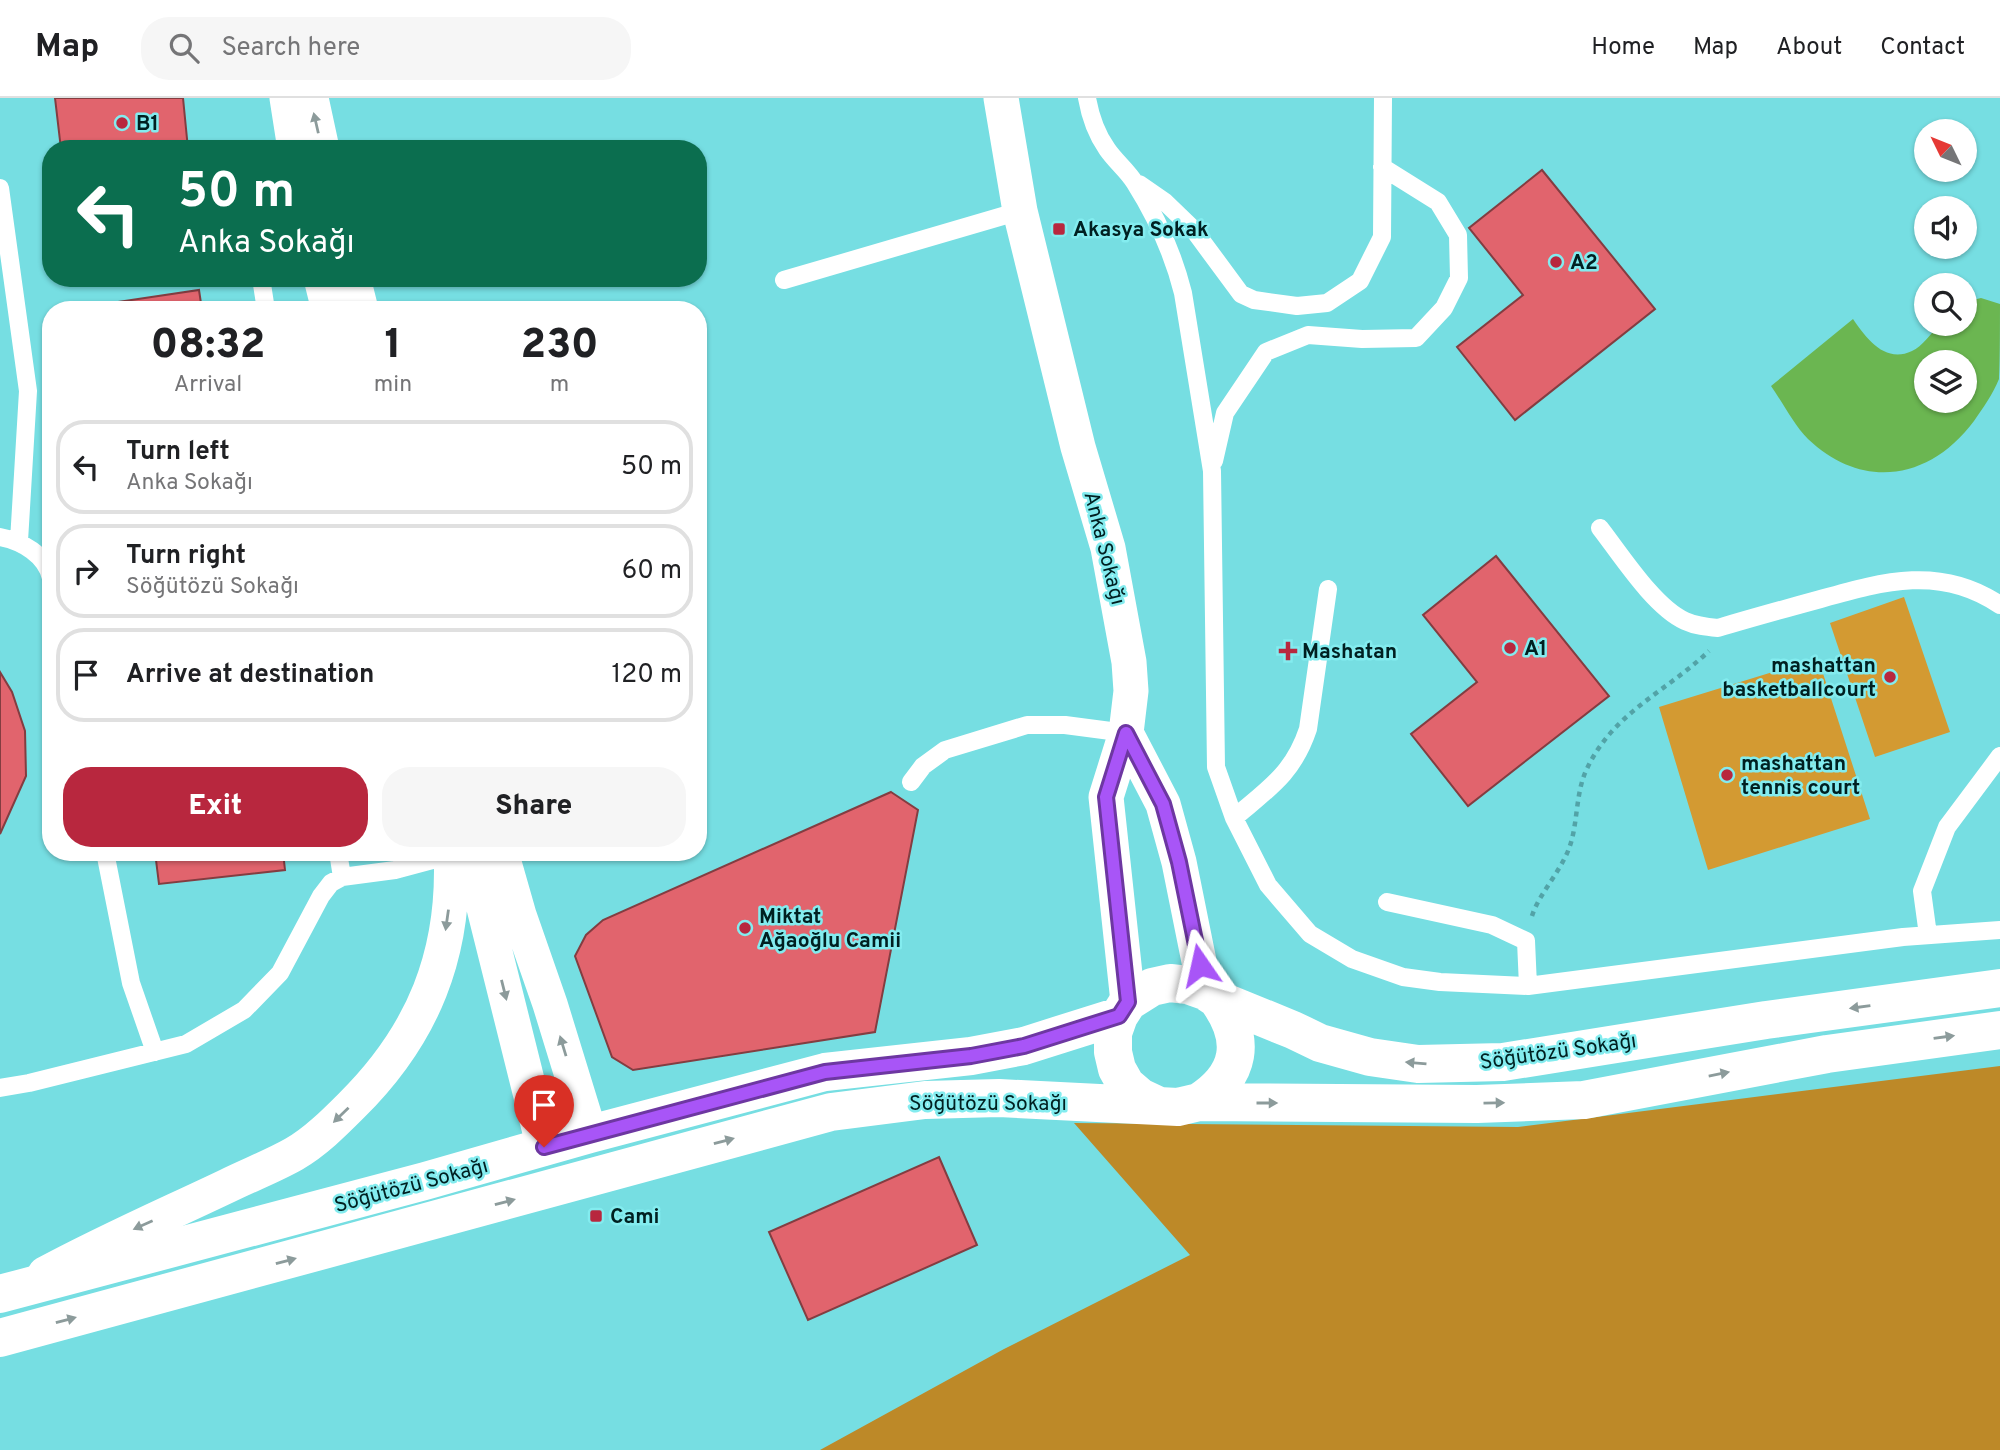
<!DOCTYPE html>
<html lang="en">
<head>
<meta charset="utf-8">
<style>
  body { margin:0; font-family:Overpass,sans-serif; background:#f6f6f6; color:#202124; height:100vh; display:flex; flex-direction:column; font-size:26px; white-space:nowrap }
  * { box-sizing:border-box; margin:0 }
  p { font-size:23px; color:#757577 }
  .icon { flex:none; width:38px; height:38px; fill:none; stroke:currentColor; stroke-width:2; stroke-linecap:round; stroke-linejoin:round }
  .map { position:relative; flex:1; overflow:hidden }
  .sheet { position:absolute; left:42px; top:203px; width:665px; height:560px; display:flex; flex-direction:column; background:#fff; border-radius:28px; box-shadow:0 2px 5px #0004 }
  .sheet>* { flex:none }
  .top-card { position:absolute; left:42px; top:42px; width:665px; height:147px; border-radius:28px; box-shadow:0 2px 5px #0004; background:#0b6e4f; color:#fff; overflow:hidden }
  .needle { width:46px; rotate:313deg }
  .buttons { position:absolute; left:1914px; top:21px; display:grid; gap:14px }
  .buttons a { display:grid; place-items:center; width:63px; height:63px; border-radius:50%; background:#fff; box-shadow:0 2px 5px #0004; font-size:35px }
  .pin { position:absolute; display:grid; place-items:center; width:60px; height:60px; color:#fff; margin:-72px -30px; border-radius:50% 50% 50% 0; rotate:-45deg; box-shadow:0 0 7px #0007 }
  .pin .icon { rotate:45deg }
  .me { position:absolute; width:77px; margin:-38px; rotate:349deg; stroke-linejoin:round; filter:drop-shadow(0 0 5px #0008) }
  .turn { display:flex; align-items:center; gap:24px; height:147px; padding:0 21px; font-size:32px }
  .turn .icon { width:91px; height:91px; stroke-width:2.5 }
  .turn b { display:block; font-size:49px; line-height:60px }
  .eta { display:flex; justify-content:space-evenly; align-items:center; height:119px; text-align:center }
  .eta b { font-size:42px; font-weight:800; line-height:49px }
  .primary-button { display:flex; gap:14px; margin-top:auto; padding:14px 21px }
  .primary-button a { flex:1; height:80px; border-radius:28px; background:#b8273e; color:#fff; font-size:28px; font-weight:800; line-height:80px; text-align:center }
  .primary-button a+a { background:#f6f6f6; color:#202124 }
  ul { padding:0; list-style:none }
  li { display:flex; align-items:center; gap:21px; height:94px; margin:0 14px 10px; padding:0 7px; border:4px solid #e0e0e0; border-radius:28px }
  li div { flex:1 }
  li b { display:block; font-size:26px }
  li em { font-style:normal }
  header { display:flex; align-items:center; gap:42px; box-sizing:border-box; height:98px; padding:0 35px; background:#fff; border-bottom:2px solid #e0e0e0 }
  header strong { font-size:33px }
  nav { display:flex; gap:38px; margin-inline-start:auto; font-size:24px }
  .search { width:490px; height:63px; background:#f6f6f6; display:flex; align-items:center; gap:18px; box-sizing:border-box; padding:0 24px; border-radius:28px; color:#757577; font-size:26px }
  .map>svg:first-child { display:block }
</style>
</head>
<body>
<header>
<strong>Map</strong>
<div class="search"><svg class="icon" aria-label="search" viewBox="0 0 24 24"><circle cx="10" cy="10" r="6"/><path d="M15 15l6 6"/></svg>Search here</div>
<nav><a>Home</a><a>Map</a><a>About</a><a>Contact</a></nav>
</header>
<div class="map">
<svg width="2000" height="1352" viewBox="0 0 2000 1352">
  <rect width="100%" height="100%" fill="#76dee2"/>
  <path fill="#d39a32" d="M1904,499L1950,634L1875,659L1830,525Z
    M1818,560L1870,721L1708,772L1659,609Z"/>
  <path fill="#bd8928" d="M2000,968V1352H820L1004,1251L1190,1157L1074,1025L1518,1029Z"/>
  <path fill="#6bb651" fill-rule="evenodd" d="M1981,200L2000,206C2000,224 2000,267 1999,281C1993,296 1983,310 1974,323C1930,382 1863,393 1808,341C1794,327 1783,305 1771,288L1853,221C1866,240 1885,266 1912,253C1922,249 1932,234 1940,226H1965V204ZM1927,264H1965V303H1927Z"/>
  <path fill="#e1646d" stroke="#833d41" stroke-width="2" d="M55,0H183L188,51H61Z
    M1542,72L1655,211L1515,322L1457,249L1523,197L1469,130Z
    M199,192L202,212H77V210Z
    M1496,458L1609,598L1468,708L1411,636L1477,584L1423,517Z
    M0,574L12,594L25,633L26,678L0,736Z
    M891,694L918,712L875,934L633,972L612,959L575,858L586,837L603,822Z
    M155,754H283L285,772L159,786Z
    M939,1059L977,1147L808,1222L769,1134Z"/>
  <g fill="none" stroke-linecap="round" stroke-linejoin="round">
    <path stroke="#52a3a7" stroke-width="4.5" stroke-dasharray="5 5" stroke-linecap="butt" d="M1532,818C1538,798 1559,775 1568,753C1578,729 1575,700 1585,675C1611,615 1665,595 1709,553"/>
    <path stroke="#fff" stroke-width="18" d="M1087,0C1090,17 1097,37 1107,51C1115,63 1127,72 1135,85C1157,120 1173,155 1183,195L1212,373L1216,669L1234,720L1268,787L1310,836L1352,861L1403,879L1440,884L1528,888L1903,839L2000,832
      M1139,86L1165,104L1193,131L1241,196L1254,202L1297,208L1327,205L1360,183L1382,139L1383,0
      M0,90L28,293L19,443
      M261,180L266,212
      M784,182L1020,113
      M1214,363L1225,315L1266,254L1308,237L1362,241L1416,240L1444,210L1459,180L1458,137L1438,104L1382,69
      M1600,430C1621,457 1654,509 1685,523C1696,528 1706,529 1718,530C1751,520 1784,511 1817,502C1881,484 1940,466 2000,507
      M0,439C22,443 46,457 51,480
      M911,684L923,668L945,652L1027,627H1065L1126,635
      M1234,720C1268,691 1293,676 1308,631L1328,491
      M105,754L131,885L155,954
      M338,754L342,779
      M1387,804L1492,827L1526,843L1528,888
      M1928,837L1922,793L1947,729L2000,658
      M0,990L29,985L186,946L244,912L280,875L321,798L331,785L342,779L395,772L451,757"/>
    <path stroke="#fff" stroke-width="35" d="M287,0L295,51
      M311,0L322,51
      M1001,0L1020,113L1078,349L1108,450L1129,564L1131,593L1126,635L1106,699L1128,904
      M321,180L329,212
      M353,180L361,212
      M1126,635L1163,706L1179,764L1205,893
      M470,754L544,1050
      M501,754L519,817L550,906L590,1036
      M45,1176C104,1144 166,1117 227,1088C249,1077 273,1068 294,1056C315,1044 334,1025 351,1008C423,937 456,856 451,754"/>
    <path stroke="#fff" stroke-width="38" d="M1199,1004C1241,977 1247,942 1217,901
      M1157,1007L1140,999L1126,987L1117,971L1113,954V935L1119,918L1128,904L1152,889L1170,885L1188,887L1205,893L1217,901L1293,932L1320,945L1370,959L1418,966L1503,964L1766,922L2000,890
      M0,1196L425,1083L590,1036L825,974L971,958L1024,948L1119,918
      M0,1240L831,1014L925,1002L999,1000L1178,1009L1199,1004L1477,1006L1584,1002L1827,956L2000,932"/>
  </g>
  <defs><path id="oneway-solid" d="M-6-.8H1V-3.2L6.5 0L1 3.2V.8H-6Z" transform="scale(1.75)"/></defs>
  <g fill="#8c9b9b">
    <use href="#oneway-solid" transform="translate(316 25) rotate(-103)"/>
    <use href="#oneway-solid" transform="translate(447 822) rotate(98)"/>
    <use href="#oneway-solid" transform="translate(504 892) rotate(76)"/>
    <use href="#oneway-solid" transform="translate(1860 909) rotate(172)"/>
    <use href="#oneway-solid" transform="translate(1944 939) rotate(-8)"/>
    <use href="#oneway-solid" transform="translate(563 948) rotate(-107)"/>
    <use href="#oneway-solid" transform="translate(1416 965) rotate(-175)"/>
    <use href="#oneway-solid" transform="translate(1719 976) rotate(-11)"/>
    <use href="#oneway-solid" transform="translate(1267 1005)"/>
    <use href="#oneway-solid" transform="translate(1494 1005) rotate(-1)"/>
    <use href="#oneway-solid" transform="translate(341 1017) rotate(136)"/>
    <use href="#oneway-solid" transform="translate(724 1043) rotate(-15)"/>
    <use href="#oneway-solid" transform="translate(505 1104) rotate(-15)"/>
    <use href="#oneway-solid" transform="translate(143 1127) rotate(156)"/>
    <use href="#oneway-solid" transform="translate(286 1163) rotate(-15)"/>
    <use href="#oneway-solid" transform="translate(66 1222) rotate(-15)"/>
  </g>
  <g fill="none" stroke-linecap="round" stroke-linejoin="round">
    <g stroke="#6d37a1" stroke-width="18">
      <path id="route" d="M544,1049L825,974L971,958L1024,948L1119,918L1128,904L1106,699L1126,635L1163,706L1179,764L1200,867"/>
    </g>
    <use href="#route" stroke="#a855f7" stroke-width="12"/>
  </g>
  <g fill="#b8273e" stroke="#83ecef" stroke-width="2.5">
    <circle cx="122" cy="25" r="7"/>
    <rect x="1052" y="124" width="14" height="14" rx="3.5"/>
    <circle cx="1556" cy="164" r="7"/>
    <circle cx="1510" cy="550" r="7"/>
    <path d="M1284.5 542.5h7v7h7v7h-7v7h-7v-7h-7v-7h7z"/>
    <circle cx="1890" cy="579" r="7"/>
    <circle cx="1727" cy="677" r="7"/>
    <circle cx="745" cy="830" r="7"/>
    <rect x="589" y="1111" width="14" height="14" rx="3.5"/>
  </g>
  <g text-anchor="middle" stroke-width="5" stroke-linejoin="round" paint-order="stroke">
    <g font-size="21" font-weight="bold" fill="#002021" stroke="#83ecef" text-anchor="start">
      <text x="136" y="32">B1</text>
      <text x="1073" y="138">Akasya Sokak</text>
      <text x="1570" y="171">A2</text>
      <text x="1524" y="557">A1</text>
      <text x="1302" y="560">Mashatan</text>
      <text x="1876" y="574" text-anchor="end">mashattan<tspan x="1876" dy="24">basketballcourt</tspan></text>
      <text x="1741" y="672">mashattan<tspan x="1741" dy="24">tennis court</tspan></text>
      <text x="759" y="825">Miktat<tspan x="759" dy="24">Ağaoğlu Camii</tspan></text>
      <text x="610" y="1125">Cami</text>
    </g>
    <g font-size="21" fill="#002021" stroke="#83ecef">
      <text transform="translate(1105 450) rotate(76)" y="7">Anka Sokağı</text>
      <text transform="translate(1558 953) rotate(-8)" y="7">Söğütözü Sokağı</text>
      <text x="988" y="1012">Söğütözü Sokağı</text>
      <text transform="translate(411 1087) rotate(-15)" y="7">Söğütözü Sokağı</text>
    </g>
  </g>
</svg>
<div class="buttons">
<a><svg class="needle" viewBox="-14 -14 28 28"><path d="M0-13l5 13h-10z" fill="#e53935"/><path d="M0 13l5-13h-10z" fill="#757577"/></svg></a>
<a><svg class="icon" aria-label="sound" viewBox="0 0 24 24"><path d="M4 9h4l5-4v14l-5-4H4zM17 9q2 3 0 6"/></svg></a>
<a><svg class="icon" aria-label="search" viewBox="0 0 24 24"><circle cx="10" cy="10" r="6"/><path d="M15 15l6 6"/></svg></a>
<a><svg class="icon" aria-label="layers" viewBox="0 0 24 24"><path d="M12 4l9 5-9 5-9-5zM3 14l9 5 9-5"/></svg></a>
</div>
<div class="pin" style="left:544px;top:1049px;background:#d93025"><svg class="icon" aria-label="arrive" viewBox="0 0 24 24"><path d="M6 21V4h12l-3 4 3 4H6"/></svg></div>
<svg class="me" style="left:1200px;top:867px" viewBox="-20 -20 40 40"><path d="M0-17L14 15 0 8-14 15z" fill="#a855f7" stroke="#fff" stroke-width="4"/></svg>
<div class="top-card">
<div class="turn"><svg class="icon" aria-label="left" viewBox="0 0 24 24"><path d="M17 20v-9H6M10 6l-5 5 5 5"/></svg><div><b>50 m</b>Anka Sokağı</div></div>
</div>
<section class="sheet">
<div class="eta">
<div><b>08:32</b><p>Arrival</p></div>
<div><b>1</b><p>min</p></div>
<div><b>230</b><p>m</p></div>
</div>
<ul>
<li><svg class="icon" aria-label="left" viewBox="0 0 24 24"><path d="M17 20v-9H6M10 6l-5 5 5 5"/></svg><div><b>Turn left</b><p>Anka Sokağı</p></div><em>50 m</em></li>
<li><svg class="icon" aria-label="right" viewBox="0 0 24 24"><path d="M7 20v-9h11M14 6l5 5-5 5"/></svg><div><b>Turn right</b><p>Söğütözü Sokağı</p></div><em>60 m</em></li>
<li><svg class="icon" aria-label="arrive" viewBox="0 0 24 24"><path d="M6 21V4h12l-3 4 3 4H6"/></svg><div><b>Arrive at destination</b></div><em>120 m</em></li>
</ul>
<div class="primary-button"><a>Exit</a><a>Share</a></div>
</section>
</div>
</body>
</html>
